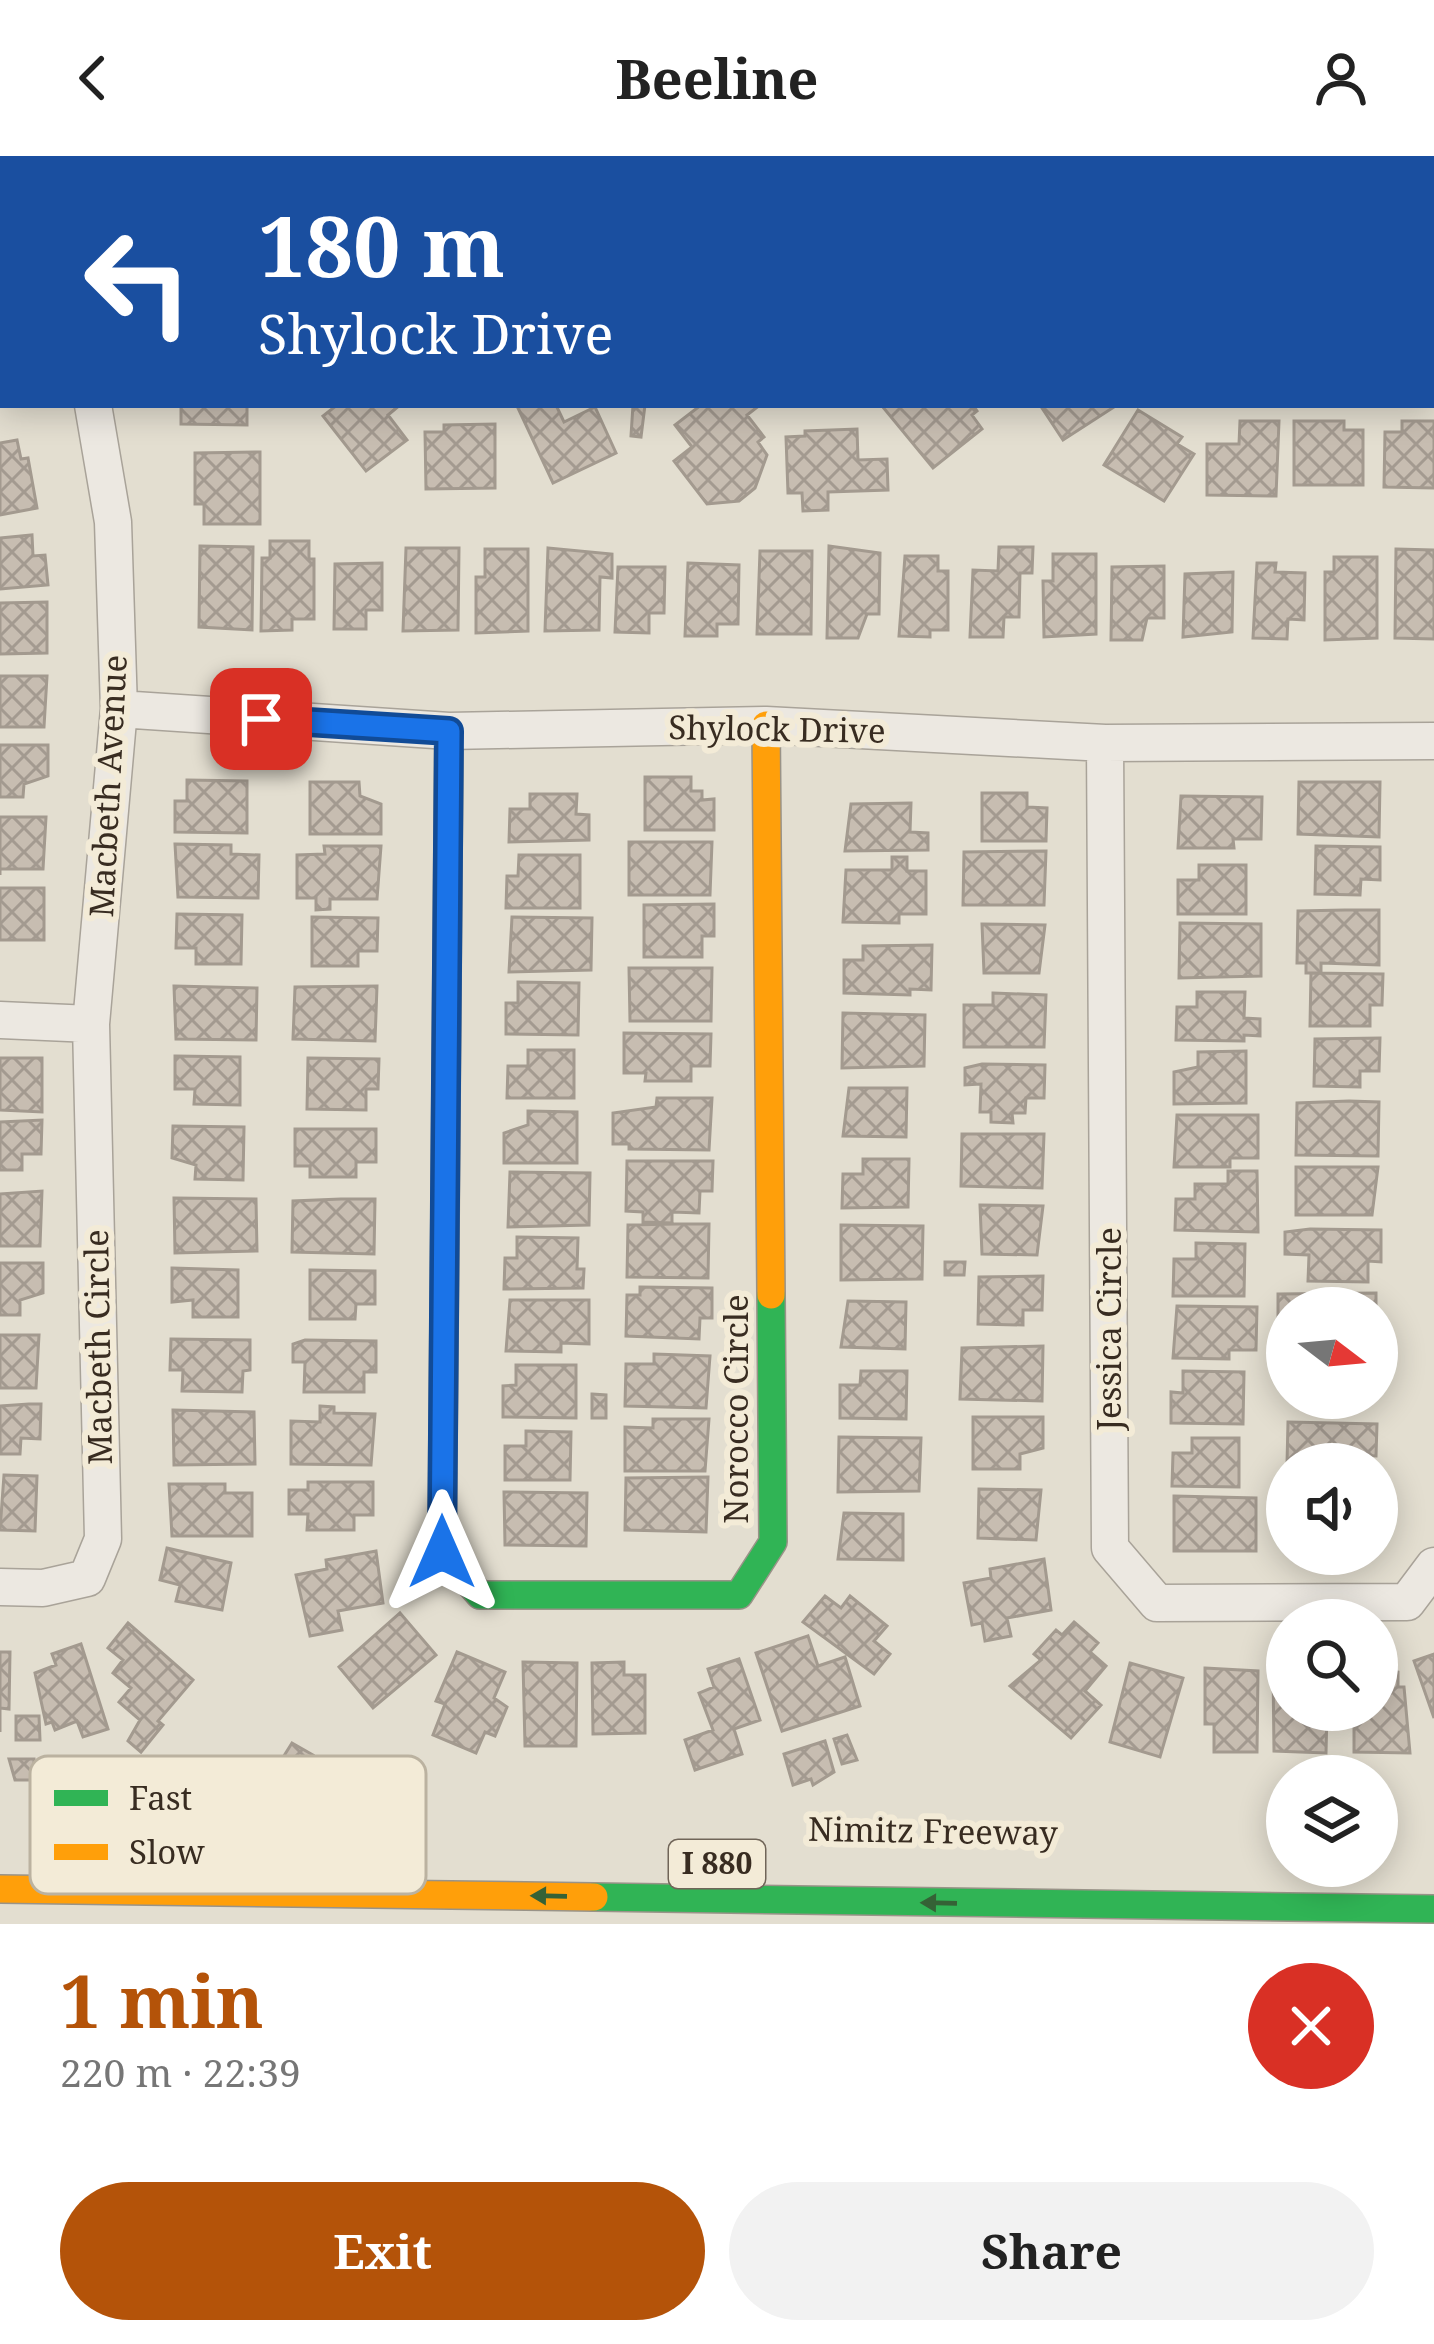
<!DOCTYPE html>
<html lang="en">
<head>
<meta charset="utf-8">
<style>
  body { margin:0; font-family:"Noto Serif",serif; background:#f2f2f2; color:#222; height:100vh; display:flex; flex-direction:column; font-size:45px; white-space:nowrap }
  * { box-sizing:border-box; margin:0 }
  p { font-size:39px; color:#767676 }
  .icon { flex:none; width:66px; height:66px; fill:none; stroke:currentColor; stroke-width:2; stroke-linecap:round; stroke-linejoin:round }
  .map { position:relative; height:1768px; overflow:hidden }
  .sheet { display:flex; flex-direction:column; background:#fff; flex:1 }
  .sheet>* { flex:none }
  .hud { position:absolute; left:0px; top:0px; width:1434px; height:252px; box-shadow:0 6px 30px #0003; background:#1a4fa0; color:#fff; overflow:hidden }
  .needle { width:78px; rotate:106deg }
  .fabs { position:absolute; left:1266px; top:1131px; display:grid; gap:24px }
  .fabs a { display:grid; place-items:center; width:132px; height:132px; border-radius:50%; background:#fff; box-shadow:0 6px 30px #0003; font-size:60px }
  .pin { position:absolute; display:grid; place-items:center; width:102px; height:102px; color:#fff; margin:-51px; border-radius:24px; box-shadow:0 6px 18px #0006 }
  .me { position:absolute; width:132px; margin:-66px; rotate:0deg; stroke-linejoin:round; filter:drop-shadow(0 0 9px #0008) }
  .turn { display:flex; align-items:center; gap:42px; height:252px; padding:0 60px; font-size:54px }
  .turn .icon { width:156px; height:156px; stroke-width:2.5 }
  .turn b { display:block; font-size:84px; line-height:102px }
  .round { display:grid; place-items:center; flex:none; width:126px; height:126px; border-radius:63px; background:#f2f2f2 }
  .summary { display:flex; align-items:center; justify-content:space-between; height:204px; padding:0 60px }
  h1 { font-size:72px; font-weight:700; line-height:90px; color:#b45309 }
  .primary-button { display:flex; gap:24px; margin-top:auto; padding:24px 60px }
  .primary-button a { flex:1; height:138px; border-radius:72px; background:#b45309; color:#fff; font-size:48px; font-weight:700; line-height:138px; text-align:center }
  .primary-button a+a { background:#f2f2f2; color:#222 }
  header { display:flex; justify-content:space-between; align-items:center; height:156px; padding:0 60px; background:#fff; font-size:54px; font-weight:700 }
  .map>svg:first-child { display:block }
</style>
</head>
<body>
<header><svg class="icon" aria-label="back" viewBox="0 0 24 24"><path d="M15 5l-7 7 7 7"/></svg>Beeline<svg class="icon" aria-label="person" viewBox="0 0 24 24"><circle cx="12" cy="8" r="4"/><path d="M4 21q1-7 8-7t8 7"/></svg></header>
<div class="map">
<svg width="1434" height="1768" viewBox="0 0 1434 1768">
  <defs>
    <pattern id="building-cross-hatch" width="8" height="8" patternUnits="userSpaceOnUse" patternTransform="scale(3)"><rect width="8" height="8" fill="#c7bdb1"/><path d="M0 0l8 8M0 8l8-8" fill="none" stroke="#a39a90"/></pattern>
  </defs>
  <rect width="100%" height="100%" fill="#e3ded0"/>
  <path fill="url(#building-cross-hatch)" stroke="#a39a8f" stroke-width="3" d="M175,0H251V3H175Z
    M680,0H762V1L680,3Z
    M181,249H247V269L181,268Z
    M337,249H400L388,259L407,284L366,315L323,260Z
    M523,249H556L564,266L595,251L616,297L553,327L518,252Z
    M633,249H645L641,281L631,280Z
    M701,249H760L747,259L764,281L758,286L767,299L755,332L739,345L707,348L674,305L692,291L675,269Z
    M973,249L977,255L972,259L982,273L933,312L882,250Z
    M1040,249H1117L1063,284Z
    M1138,254L1182,281L1177,288L1194,298L1164,345L1104,309Z
    M1240,265H1279L1276,340L1207,339V288H1239Z
    M1294,265H1344V274H1363V329H1294Z
    M1402,265H1434V332L1384,331L1385,276H1402Z
    M495,268V332L426,333L425,276H444V269Z
    M857,273L858,304L887,303L888,334L828,336V354L803,355L802,337H788L786,281L805,280V275Z
    M17,284L21,303L28,302L37,352L0,359V287Z
    M260,296V368H204V348H195V297Z
    M32,379L33,400L45,399L48,429L0,433V382Z
    M270,385H309V403H314V463H292V474L261,475L262,402H270Z
    M200,390L253,391L252,474L199,471Z
    M829,390L880,397L879,458H867L858,482H827Z
    M999,391H1033L1032,417H1020L1019,461H1004L1003,481H970L973,414L998,415Z
    M406,392H459L458,474L403,475Z
    M548,392L612,398V422L600,421L599,474L545,475Z
    M485,393H528V475L476,477V421H485Z
    M1396,393L1434,394V483L1395,482Z
    M760,395H812L811,478H757Z
    M1053,398H1096V478L1044,481L1043,425H1053Z
    M905,400H938V415H948V474H930V481L899,480Z
    M1334,401H1377V482L1325,484V416H1334Z
    M382,407V454H366V473H334L335,408Z
    M688,407L739,409L738,468H717V480H685Z
    M1257,407H1276L1275,416L1305,417L1304,464L1288,463L1287,483L1253,482Z
    M1164,410V462H1147L1142,484H1111L1112,411Z
    M618,411H665L664,457H649V477L615,476Z
    M1233,416L1232,476L1183,481L1185,418Z
    M47,446V497L0,498V447Z
    M0,520H47L44,571H0Z
    M0,589H48V620L24,628L23,641H0Z
    M645,621H691V635H702V644L714,643V674H645Z
    M187,624L247,625V677L175,676V645H187Z
    M310,626H359L360,640L381,648V678H310Z
    M1299,626H1380L1379,681L1298,678Z
    M982,637H1027V651L1047,652L1046,685H982Z
    M530,638H577L576,658L589,659V684L509,686L510,653H530Z
    M1181,640L1262,641L1261,683H1233L1234,692H1178Z
    M911,647L910,676L928,677V694L845,695L851,648Z
    M0,661H46L43,713H0V719Z
    M629,686H712L710,739H629Z
    M175,688L231,689V698L259,699L258,742L178,741Z
    M324,690H381L377,743H330V753L316,754V742H297V699L325,698Z
    M1316,690L1380,691V724L1361,723L1360,739L1315,738Z
    M1046,695L1044,749H963L964,696Z
    M519,699H580V752H506L507,720H518Z
    M892,701H907V715H926V758H899V767L843,766L846,714H892Z
    M1199,709H1246V758H1178V724H1199Z
    M0,732H44V784H0Z
    M714,748V780H702V801H644V749Z
    M1345,754H1379V809L1321,807V817H1306V807H1297L1298,755Z
    M177,758L242,759L241,808H196V792H176Z
    M312,761L378,762L377,795H358V810H312Z
    M512,761L592,762L591,814L509,816Z
    M1180,767L1261,768V820L1179,822Z
    M982,768L1045,769L1039,817H984Z
    M932,789L931,834L910,833V839L844,837V804H863V790Z
    M629,812H712L711,865H630Z
    M1311,817L1383,818L1382,849H1370V870H1310Z
    M518,826L579,827L578,879L506,878V847H518Z
    M174,830L257,832L256,884L176,883Z
    M377,830L375,885L293,883L295,831Z
    M1197,836H1245L1244,862L1260,863V880L1244,879V885L1176,884L1177,851H1197Z
    M993,837L1046,839L1044,891H964V849H993Z
    M843,857L925,859L924,910L842,912Z
    M624,877L711,878L710,910H691V925H645L646,917H624Z
    M1380,882L1379,915H1360V931L1314,930L1315,883Z
    M528,894H574V942H507L508,910H528Z
    M1246,895V947L1174,948V916L1198,911V896Z
    M175,900L240,901V949L194,948L195,933H175Z
    M0,902H42V956L0,954Z
    M308,902L379,903L378,933H366V954L307,953Z
    M982,908L1045,909L1044,942H1026L1025,957H1012L1013,967L991,966V956H980L981,928L965,929V912Z
    M849,932H907L906,981L843,980Z
    M657,942H712L709,994L629,993V988H613V957L656,951Z
    M1349,945L1379,946L1378,1000L1296,999L1297,947Z
    M528,955L577,956V1007H504V977L528,969Z
    M1177,959H1258V1002H1230V1011H1174Z
    M42,964L41,998H22V1014H0V966Z
    M173,970L244,971L243,1024L195,1023L196,1009L172,1002Z
    M295,973H376V1006H356V1021H310V1010H295Z
    M962,978H1044L1042,1032L961,1030Z
    M863,1003H909L908,1051L842,1052L843,1018H863Z
    M627,1005H713L712,1035H700L699,1057L672,1056V1067L643,1066V1056L626,1055Z
    M1296,1011H1378L1372,1059H1296Z
    M1228,1015H1257L1258,1076L1175,1074L1176,1043H1195V1028H1228Z
    M510,1016L590,1017L589,1069L508,1071Z
    M42,1035L40,1090H0V1038Z
    M174,1042L256,1043L257,1095L175,1097Z
    M341,1043H375L374,1098L292,1096L293,1045Z
    M980,1049L1043,1050L1037,1099L982,1098Z
    M676,1068H709L708,1122L627,1121L628,1069Z
    M841,1069L923,1070L922,1123L841,1124Z
    M1310,1073L1381,1074V1106L1368,1105V1126L1308,1125L1309,1099L1285,1098V1076Z
    M517,1081L578,1082L577,1113H584L583,1132L504,1133L505,1102H517Z
    M1196,1087L1245,1088L1244,1140H1173L1174,1103H1196Z
    M945,1106H965L964,1119H945Z
    M0,1107H43V1137L20,1144V1159H0Z
    M172,1112L238,1114V1161H193V1144L172,1146Z
    M310,1114L375,1115V1148H356L355,1163H310Z
    M1043,1120L1042,1154H1023V1169L978,1168L979,1121Z
    M640,1131L712,1132V1162H700L699,1183L626,1180L627,1139H640Z
    M1376,1137V1152H1287V1173H1278V1138Z
    M510,1144H589V1188L561,1187V1196L506,1195Z
    M848,1145L906,1146L905,1193L841,1191Z
    M1177,1150L1257,1151L1256,1194H1229V1203L1173,1202Z
    M0,1179H39L36,1232H0Z
    M171,1183L250,1184V1214L243,1215L242,1236L182,1235L183,1214H170Z
    M305,1184L376,1185V1216H364V1236H304L305,1206H293V1188Z
    M1043,1190L1042,1245L960,1243L962,1192Z
    M654,1198L710,1200L706,1252L625,1250L626,1208H654Z
    M516,1209H576V1262L503,1261V1230L516,1229Z
    M861,1215H907L906,1263L840,1262V1229H860Z
    M1183,1215L1244,1216L1243,1268L1171,1267V1236L1183,1237Z
    M592,1238L606,1239V1262H592Z
    M1307,1242H1354V1254H1307Z
    M29,1248H41L40,1283L21,1282L20,1298H0V1250Z
    M320,1250L334,1251V1257L375,1258L371,1309L291,1308V1265L320,1266Z
    M173,1254L254,1256L255,1308L174,1309Z
    M973,1261H1043V1292L1020,1298V1313H973Z
    M653,1263H709L705,1315H625V1271L653,1272Z
    M1288,1266L1377,1268L1376,1300L1356,1299V1308H1287Z
    M526,1275L571,1276L570,1324H505V1290H526Z
    M839,1281L921,1282L919,1335L838,1336Z
    M1192,1282H1239V1331L1172,1330L1173,1297H1192Z
    M4,1319L37,1320L35,1375L0,1374Z
    M708,1321L706,1376L625,1374L626,1322Z
    M308,1326H373V1359H354V1374H307L308,1358H289V1334H308Z
    M169,1328H225V1337H252V1380H172Z
    M979,1333L1041,1334L1036,1384L978,1382Z
    M504,1336L587,1337L586,1390L505,1389Z
    M1174,1340L1256,1342V1395H1174Z
    M844,1357L903,1358V1404L838,1403Z
    M167,1392L231,1407L222,1454L176,1445L180,1429L160,1424Z
    M376,1395L383,1447L338,1455L342,1474L310,1480L296,1419L327,1413L326,1404Z
    M1044,1403L1051,1454L1007,1462L1011,1480L985,1485L982,1467L972,1469L964,1427L991,1422L990,1413Z
    M825,1440L841,1452L850,1440L887,1470L874,1485L890,1498L874,1518L803,1466Z
    M400,1457L436,1499L373,1552L339,1511Z
    M1074,1466L1098,1487L1090,1496L1106,1510L1085,1535L1101,1549L1071,1582L1010,1530L1041,1504L1034,1498L1056,1474L1062,1479Z
    M128,1467L193,1524L158,1565L163,1569L141,1596L128,1585L140,1564L119,1546L131,1532L113,1517L123,1504L108,1492Z
    M808,1480L818,1510L845,1501L860,1550L782,1575L756,1497Z
    M81,1488L108,1573L83,1581L77,1565L55,1574L52,1566L46,1568L35,1517L56,1509L52,1498Z
    M0,1496H10L9,1553L0,1552V1576Z
    M457,1496L505,1516L494,1542L507,1551L495,1580L485,1576L476,1597L433,1579L445,1548L436,1545Z
    M1434,1498V1562L1414,1505Z
    M739,1503L760,1564L734,1573L742,1598L695,1614L685,1584L713,1574L699,1537L714,1531L708,1513Z
    M523,1506L577,1507L576,1590H525Z
    M624,1506V1519H645V1577L593,1578L592,1507Z
    M1130,1507L1183,1522L1160,1601L1110,1586Z
    M1205,1512L1258,1515L1257,1596H1214V1568H1205Z
    M1273,1513H1287V1554H1327L1326,1597L1274,1595Z
    M1377,1513L1398,1516V1531H1404L1410,1597L1354,1596V1568H1346V1554H1377Z
    M16,1560H39L40,1584H16Z
    M847,1579L857,1604L842,1608L834,1583Z
    M825,1585L834,1616L813,1629L811,1623L793,1629L784,1598Z
    M292,1587L313,1599L303,1616L282,1603Z
    M9,1603H34V1624H15Z"/>
  <g fill="none" stroke-linecap="round" stroke-linejoin="round">
    <g stroke="#a9a399" stroke-width="39">
      <path id="street" d="M79,0V3
        M810,0V3
        M1178,0V3
        M455,3V0
        M1431,203H1434
        M119,553L449,575L766,569L1105,587L1434,585
        M1105,587L1110,1392L1157,1447L1407,1446L1434,1410
        M0,864L91,868
        M0,1431L43,1432L87,1422L103,1383L91,868L119,553L113,366L93,249"/>
    </g>
    <g stroke="#999388" stroke-width="30">
      <path id="fast" d="M445,1062L442,1396L480,1439H739L773,1386L771,1139
        M594,1741L1434,1753"/>
    </g>
    <g stroke="#999388" stroke-width="30">
      <path id="slow" d="M766,569L771,1139
        M445,1062L449,575
        M0,1733L594,1741"/>
    </g>
    <use href="#street" stroke="#ece8e1" stroke-width="36"/>
    <use href="#fast" stroke="#30b455" stroke-width="27"/>
    <use href="#slow" stroke="#ff9f0a" stroke-width="27"/>
  </g>
  <defs><path id="oneway-solid" d="M-6-.8H1V-3.2L6.5 0L1 3.2V.8H-6Z" transform="scale(3)"/></defs>
  <g fill="#356236">
    <use href="#oneway-solid" transform="translate(549 1740) rotate(-179)"/>
    <use href="#oneway-solid" transform="translate(939 1747) rotate(-179)"/>
  </g>
  <g fill="none" stroke-linecap="round" stroke-linejoin="round">
    <g stroke="#114b97" stroke-width="30">
      <path id="route" d="M261,563L449,575L442,1396"/>
    </g>
    <use href="#route" stroke="#1a73e8" stroke-width="21"/>
  </g>
  <g text-anchor="middle" stroke-width="12" stroke-linejoin="round" paint-order="stroke">
    <rect fill="#f3ebd7" stroke="#706558" stroke-width="3" x="669" y="1684" width="96" height="48" rx="9"/>
    <g font-size="30" font-weight="bold" fill="#382c21">
      <text x="717" y="1718">I 880</text>
    </g>
    <g font-size="33" fill="#382c21" stroke="#f3ebd7">
      <text transform="translate(777 573) rotate(1)" y="12">Shylock Drive</text>
      <text transform="translate(108 630) rotate(-87)" y="12">Macbeth Avenue</text>
      <text transform="translate(1109 1173) rotate(-90)" y="12">Jessica Circle</text>
      <text transform="translate(98 1191) rotate(-91)" y="12">Macbeth Circle</text>
      <text transform="translate(736 1253) rotate(-90)" y="12">Norocco Circle</text>
      <text transform="translate(933 1675) rotate(1)" y="12">Nimitz Freeway</text>
    </g>
  </g>
  <rect x="30" y="1600" width="396" height="138" rx="18" fill="#f3ebd7" stroke="#bbb2a0" stroke-width="3"/>
  <rect x="54" y="1634" width="54" height="16" fill="#30b455"/>
  <rect x="54" y="1688" width="54" height="16" fill="#ff9f0a"/>
  <g font-size="33" fill="#382c21">
    <text x="129" y="1654">Fast</text>
    <text x="129" y="1708">Slow</text>
  </g>
</svg>
<div class="fabs">
<a><svg class="needle" viewBox="-14 -14 28 28"><path d="M0-13l5 13h-10z" fill="#e53935"/><path d="M0 13l5-13h-10z" fill="#767676"/></svg></a>
<a><svg class="icon" aria-label="sound" viewBox="0 0 24 24"><path d="M4 9h4l5-4v14l-5-4H4zM17 9q2 3 0 6"/></svg></a>
<a><svg class="icon" aria-label="search" viewBox="0 0 24 24"><circle cx="10" cy="10" r="6"/><path d="M15 15l6 6"/></svg></a>
<a><svg class="icon" aria-label="layers" viewBox="0 0 24 24"><path d="M12 4l9 5-9 5-9-5zM3 14l9 5 9-5"/></svg></a>
</div>
<div class="pin" style="left:261px;top:563px;background:#d93025"><svg class="icon" aria-label="arrive" viewBox="0 0 24 24"><path d="M6 21V4h12l-3 4 3 4H6"/></svg></div>
<svg class="me" style="left:442px;top:1396px" viewBox="-20 -20 40 40"><path d="M0-17L14 15 0 8-14 15z" fill="#1a73e8" stroke="#fff" stroke-width="4"/></svg>
<div class="hud">
<div class="turn"><svg class="icon" aria-label="left" viewBox="0 0 24 24"><path d="M17 20v-9H6M10 6l-5 5 5 5"/></svg><div><b>180 m</b>Shylock Drive</div></div>
</div>
</div>
<section class="sheet">
<div class="summary"><div><h1>1 min</h1><p>220 m · 22:39</p></div><a class="round" style="background:#d93025;color:#fff"><svg class="icon" aria-label="close" viewBox="0 0 24 24"><path d="M6 6l12 12M18 6L6 18"/></svg></a></div>
<div class="primary-button"><a>Exit</a><a>Share</a></div>
</section>
</body>
</html>
